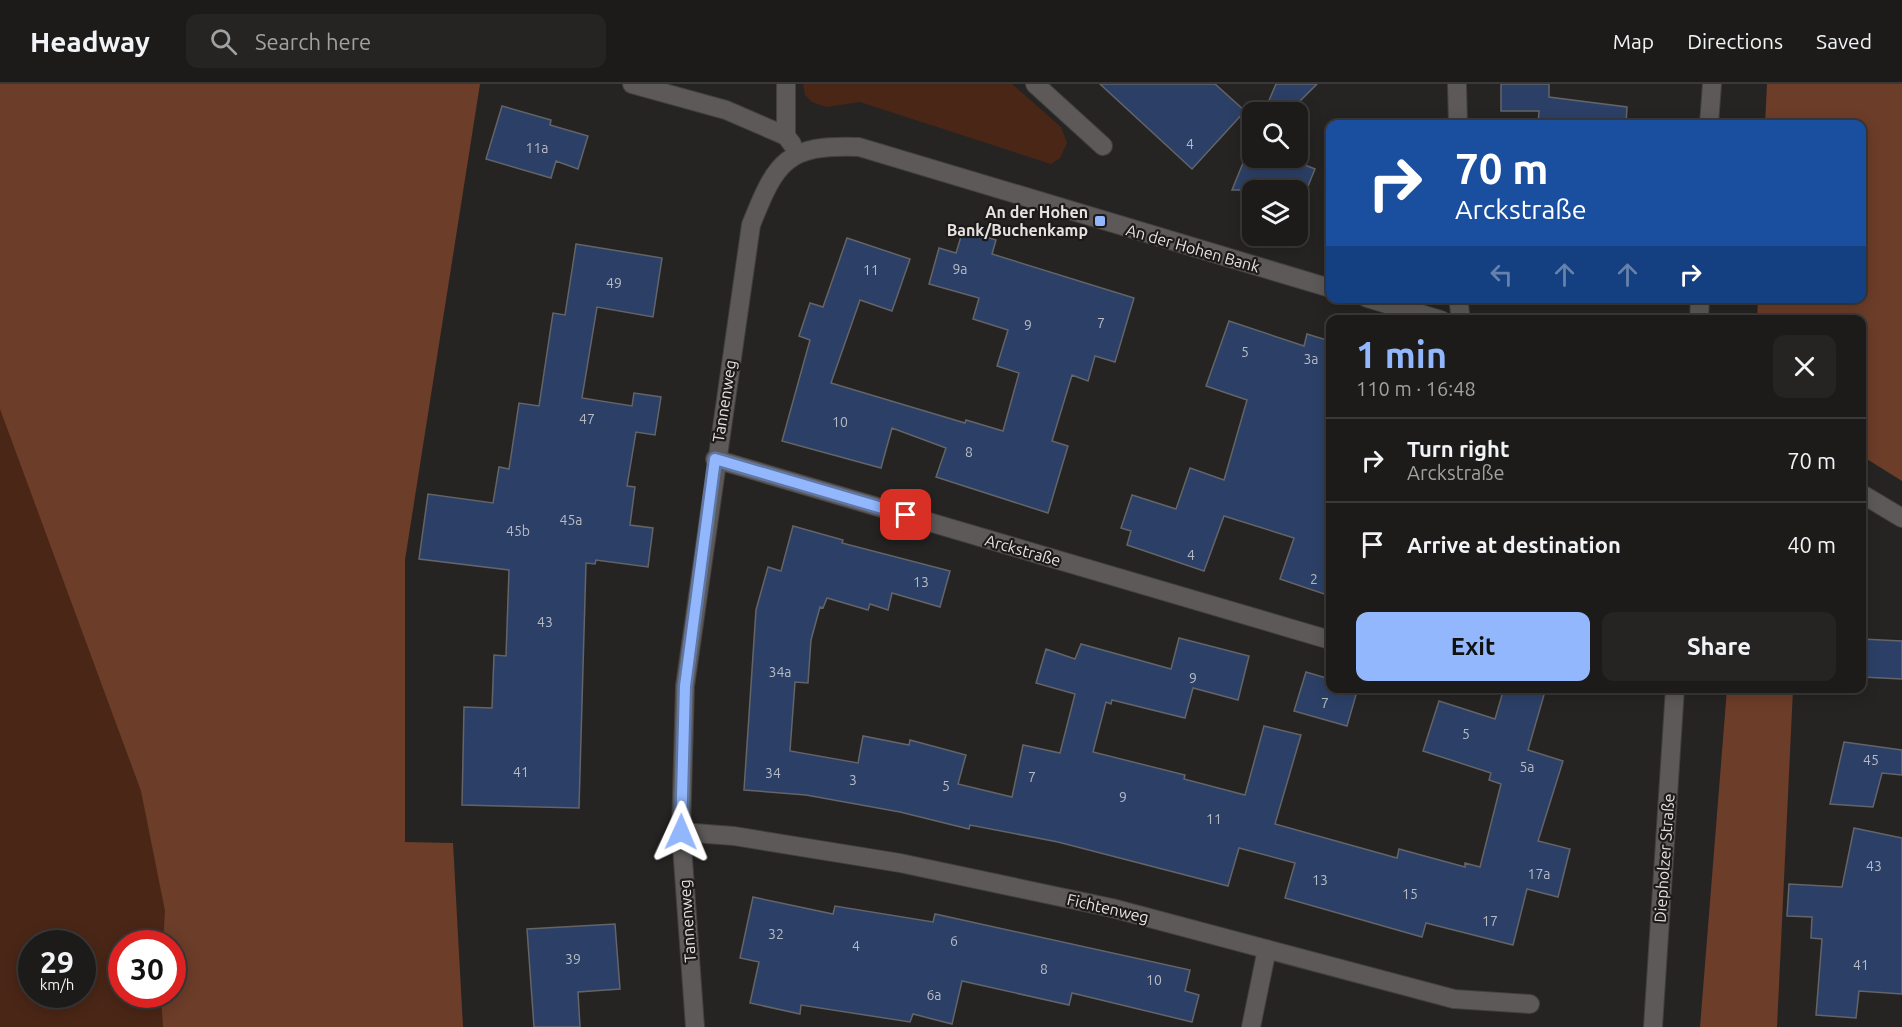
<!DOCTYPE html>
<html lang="en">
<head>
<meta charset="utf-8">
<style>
  body { margin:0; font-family:Ubuntu,sans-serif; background:#252423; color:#f1f3f6; height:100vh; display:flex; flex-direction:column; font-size:22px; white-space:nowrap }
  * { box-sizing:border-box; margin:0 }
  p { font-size:20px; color:#a0a1a2 }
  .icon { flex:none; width:33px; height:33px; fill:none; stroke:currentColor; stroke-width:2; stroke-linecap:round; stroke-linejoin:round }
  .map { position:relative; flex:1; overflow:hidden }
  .sheet { position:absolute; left:1326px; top:231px; width:540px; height:378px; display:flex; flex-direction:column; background:#1c1b1a; border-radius:12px; box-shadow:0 3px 15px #0003,0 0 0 2px #3a3939 }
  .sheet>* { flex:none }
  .guide { position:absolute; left:1326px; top:36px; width:540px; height:183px; border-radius:12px; box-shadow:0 3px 15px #0003,0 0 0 2px #3a3939; background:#1a4fa0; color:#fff; overflow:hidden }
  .tools { position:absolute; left:1242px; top:18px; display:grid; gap:12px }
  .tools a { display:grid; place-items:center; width:66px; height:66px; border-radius:12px; background:#1c1b1a; box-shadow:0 3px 15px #0003,0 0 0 2px #3a3939; font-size:30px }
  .speed { position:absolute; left:18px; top:846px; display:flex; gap:12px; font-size:30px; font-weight:700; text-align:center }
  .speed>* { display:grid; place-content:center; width:78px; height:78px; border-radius:50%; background:#1c1b1a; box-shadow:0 3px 15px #0003,0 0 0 2px #3a3939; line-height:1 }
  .speed small { font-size:15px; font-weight:400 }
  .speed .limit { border:9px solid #d22; background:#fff; color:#111 }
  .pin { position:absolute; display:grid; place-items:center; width:51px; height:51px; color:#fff; margin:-26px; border-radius:12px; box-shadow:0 3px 9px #0006 }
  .me { position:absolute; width:66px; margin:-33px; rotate:1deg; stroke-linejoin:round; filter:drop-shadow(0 0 4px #0008) }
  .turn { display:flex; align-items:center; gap:21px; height:126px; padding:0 30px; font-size:27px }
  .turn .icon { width:78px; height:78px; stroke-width:2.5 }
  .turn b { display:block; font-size:42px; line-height:51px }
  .lanes { display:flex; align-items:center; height:57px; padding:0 30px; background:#0003; justify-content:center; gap:30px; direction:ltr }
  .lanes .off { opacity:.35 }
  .round { display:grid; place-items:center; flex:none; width:63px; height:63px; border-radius:12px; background:#252423 }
  .summary { display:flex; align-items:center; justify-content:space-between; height:102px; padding:0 30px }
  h1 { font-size:36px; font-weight:700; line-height:45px; color:#93b7fd }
  .cta { display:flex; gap:12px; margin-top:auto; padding:12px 30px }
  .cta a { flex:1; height:69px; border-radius:12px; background:#93b7fd; color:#111; font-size:24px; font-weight:700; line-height:69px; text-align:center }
  .cta a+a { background:#252423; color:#f1f3f6 }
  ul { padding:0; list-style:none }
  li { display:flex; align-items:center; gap:18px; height:84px; padding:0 30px; border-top:2px solid #3a3939 }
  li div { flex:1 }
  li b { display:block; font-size:22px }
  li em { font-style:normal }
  header { display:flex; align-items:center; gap:36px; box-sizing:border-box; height:84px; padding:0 30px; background:#1c1b1a; border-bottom:2px solid #3a3939 }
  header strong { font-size:28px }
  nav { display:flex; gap:33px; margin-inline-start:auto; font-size:21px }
  .search { width:420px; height:54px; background:#252423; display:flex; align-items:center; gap:15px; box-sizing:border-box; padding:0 21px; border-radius:12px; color:#a0a1a2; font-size:22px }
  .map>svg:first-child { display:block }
</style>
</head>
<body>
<header>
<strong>Headway</strong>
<div class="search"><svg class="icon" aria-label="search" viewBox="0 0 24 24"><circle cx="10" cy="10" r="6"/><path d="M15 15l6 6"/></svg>Search here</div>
<nav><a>Map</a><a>Directions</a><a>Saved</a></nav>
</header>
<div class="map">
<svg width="1902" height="943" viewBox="0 0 1902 943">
  <rect width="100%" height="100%" fill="#262423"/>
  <path fill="#4a2616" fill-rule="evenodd" d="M0,0L358,943H0ZM32,860H82V910H32ZM122,860H172V910H122Z
    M803,0H1012L1061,43L1067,59L1060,74L1051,80L860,18L826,23L812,18L805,11Z"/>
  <path fill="#6c3d29" d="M0,0H480L405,476V758L453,759L463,943H163L161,911L172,910V860L163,859L165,827L141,707L0,325Z
    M1767,0H1902V397L1862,372V236L1757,235L1758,215L1862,214V40H1765Z
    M1727,605H1793L1777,943H1700Z"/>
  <path fill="#2c4067" stroke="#636467" stroke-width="1.5" d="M1100,0H1215L1245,27L1192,85Z
    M1276,0H1317L1289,28H1264Z
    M1501,0H1549V13L1627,23L1626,40H1538L1539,27H1501Z
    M502,22L551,36L550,41L588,52L578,85L556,77L551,94L486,75Z
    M1245,74H1287L1315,85L1304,112L1298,106H1232Z
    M963,146L996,156L992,170L1134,214L1115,278L1095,272L1088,297L1072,291L1052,357L1068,362L1048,429L936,393L946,364L892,344L881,384L782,357L810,256L799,252L810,219L823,223L847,154L910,175L892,227L860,216L831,299L965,339L966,336L1003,347L1019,289L997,282L1008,246L973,235L979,214L929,200L939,164L956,169Z
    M576,160L662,174L653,233L597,223L582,314L632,322L634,309L661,313L655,351L636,348L627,402L635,403L630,441L653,444L648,483L596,476L595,480L586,479L579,724L462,721L464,623L492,624L494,571L506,572L509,486L419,475L428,410L493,419L499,383L509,385L519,319L539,322L553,229L565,231Z
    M1229,237L1304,262L1307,250L1330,257V512L1280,495L1294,454L1224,432L1204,487L1127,461L1131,447L1121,444L1132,411L1176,425L1190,384L1224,396L1247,316L1206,302Z
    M793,442L843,456L842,459L950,487L940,523L892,509L888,526L870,520L868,526L827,514L823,524L820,523L811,556L808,599L795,598L790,667L858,679L863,652L909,661L910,656L966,671L958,700L1012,713L1023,661L1060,669L1075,610L1036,599L1046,565L1075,575L1081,560L1171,585L1179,554L1249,572L1238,616L1193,604L1185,634L1112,616L1111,620L1106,618L1093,668L1185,691L1184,695L1245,711L1264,642L1301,651L1275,740L1397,774L1399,765L1465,783V779L1480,783L1501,700L1489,696L1491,689L1423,667L1439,617L1495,635L1504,604H1546L1528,666L1563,677L1538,757L1570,765L1558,813L1527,805L1513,861L1426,839L1422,853L1285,814L1295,779L1239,764L1228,802L1058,758L970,741L969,745L900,728L806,711L744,706L756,526L768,483L781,487Z
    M1862,555L1902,557V595L1862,593Z
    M1306,588L1330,595V604H1358L1347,642L1294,627Z
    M1844,658L1902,666V691L1882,689L1873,723L1830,720Z
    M1854,744L1902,754V910L1859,907L1856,934L1816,931L1822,855L1811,854L1812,833L1787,832L1789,800L1842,803Z
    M753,813L833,830L835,822L933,838L935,830L1190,886L1185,907L1199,911L1192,938L1072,909L1069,921L962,897L952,940L913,930L910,938L801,921L800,930L750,919L759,878L740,874Z
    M615,840L620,905L578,908L580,943H534L527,845Z"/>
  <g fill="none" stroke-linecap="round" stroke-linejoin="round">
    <g stroke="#42403f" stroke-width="20">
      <path id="street" d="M632,0L726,26L786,52
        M786,0V52L792,60
        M1035,0L1103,62
        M1457,0L1458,40
        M1367,214L1441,236
        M1458,214L1461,236
        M715,375L1330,556
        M681,748L734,752L900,779L1112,824L1454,915L1530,920
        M695,943L681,748L685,602L751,141C776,77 787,60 859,63L1330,204
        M1251,943L1267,865"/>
    </g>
    <g stroke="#42403f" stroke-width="20">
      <path id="secondary" d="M1709,40L1712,0
        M1699,236L1700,214
        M1862,410L1902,434
        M1653,943L1675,604"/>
    </g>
    <use href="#street" stroke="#5c5958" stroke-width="18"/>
    <use href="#secondary" stroke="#5c5958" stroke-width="18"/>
  </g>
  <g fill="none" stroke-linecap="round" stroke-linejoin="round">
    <g stroke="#6077a4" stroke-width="15">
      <path id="route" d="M681,748L685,602L715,375L906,431"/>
    </g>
    <use href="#route" stroke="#93b7fd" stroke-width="10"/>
  </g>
  <rect fill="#93b7fd" stroke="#1d1a19" stroke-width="2" x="1094" y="131" width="12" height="12" rx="3"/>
  <g text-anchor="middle" stroke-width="4.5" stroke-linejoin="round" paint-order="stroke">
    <g font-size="14" fill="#b6bac3">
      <text x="1190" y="65">4</text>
      <text x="537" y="69">11a</text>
      <text x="960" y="190">9a</text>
      <text x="871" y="191">11</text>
      <text x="614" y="204">49</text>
      <text x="1101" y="244">7</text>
      <text x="1028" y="246">9</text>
      <text x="1245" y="273">5</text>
      <text x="1311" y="280">3a</text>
      <text x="587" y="340">47</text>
      <text x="840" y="343">10</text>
      <text x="969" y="373">8</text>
      <text x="571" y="441">45a</text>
      <text x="518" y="452">45b</text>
      <text x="1191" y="476">4</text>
      <text x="1314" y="500">2</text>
      <text x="921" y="503">13</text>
      <text x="545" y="543">43</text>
      <text x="780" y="593">34a</text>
      <text x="1193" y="599">9</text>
      <text x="1325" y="624">7</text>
      <text x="1466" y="655">5</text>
      <text x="1871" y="681">45</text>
      <text x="1527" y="688">5a</text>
      <text x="521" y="693">41</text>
      <text x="773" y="694">34</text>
      <text x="1032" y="698">7</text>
      <text x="853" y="701">3</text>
      <text x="946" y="707">5</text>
      <text x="1123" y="718">9</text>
      <text x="1214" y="740">11</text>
      <text x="1874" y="787">43</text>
      <text x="1539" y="795">17a</text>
      <text x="1320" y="801">13</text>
      <text x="1410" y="815">15</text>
      <text x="1490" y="842">17</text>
      <text x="776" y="855">32</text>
      <text x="954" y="862">6</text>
      <text x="856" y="867">4</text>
      <text x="573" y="880">39</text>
      <text x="1861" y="886">41</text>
      <text x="1044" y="890">8</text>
      <text x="1154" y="901">10</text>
      <text x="934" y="916">6a</text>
    </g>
    <g font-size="16" font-weight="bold" fill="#e4e3e2" stroke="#1d1a19" text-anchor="end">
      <text x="1088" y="134">An der Hohen<tspan x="1088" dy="18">Bank/Buchenkamp</tspan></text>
    </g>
    <g font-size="16" fill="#e4e3e2" stroke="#1d1a19">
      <text transform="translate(1193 164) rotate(16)" y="6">An der Hohen Bank</text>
      <text transform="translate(724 317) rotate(-81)" y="6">Tannenweg</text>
      <text transform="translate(1023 466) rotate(16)" y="6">Arckstraße</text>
      <text transform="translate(1664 774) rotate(-86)" y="6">Diepholzer Straße</text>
      <text transform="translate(1108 824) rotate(13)" y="6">Fichtenweg</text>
      <text transform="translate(687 837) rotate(-94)" y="6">Tannenweg</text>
    </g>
  </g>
</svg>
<div class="tools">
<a><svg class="icon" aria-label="search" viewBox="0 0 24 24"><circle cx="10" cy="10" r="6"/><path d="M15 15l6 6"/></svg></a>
<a><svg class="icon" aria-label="layers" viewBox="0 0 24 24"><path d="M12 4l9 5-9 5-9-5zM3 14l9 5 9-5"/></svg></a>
</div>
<div class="speed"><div>29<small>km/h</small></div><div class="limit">30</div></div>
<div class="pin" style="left:906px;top:431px;background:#d93025"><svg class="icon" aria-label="arrive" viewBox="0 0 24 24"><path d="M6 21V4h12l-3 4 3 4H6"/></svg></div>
<svg class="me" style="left:681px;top:748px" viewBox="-20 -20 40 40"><path d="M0-17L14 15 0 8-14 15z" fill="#93b7fd" stroke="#fff" stroke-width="4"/></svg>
<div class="guide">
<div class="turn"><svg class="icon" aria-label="right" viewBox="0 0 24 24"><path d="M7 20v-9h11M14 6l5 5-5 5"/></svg><div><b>70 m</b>Arckstraße</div></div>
<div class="lanes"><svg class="icon off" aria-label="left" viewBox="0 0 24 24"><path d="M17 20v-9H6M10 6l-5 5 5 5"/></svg><svg class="icon off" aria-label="ahead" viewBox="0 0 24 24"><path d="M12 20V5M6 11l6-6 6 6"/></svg><svg class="icon off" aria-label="ahead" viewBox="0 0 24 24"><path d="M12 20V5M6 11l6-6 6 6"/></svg><svg class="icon" aria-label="right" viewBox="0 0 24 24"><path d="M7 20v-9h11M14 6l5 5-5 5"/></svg></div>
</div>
<section class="sheet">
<div class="summary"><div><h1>1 min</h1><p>110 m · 16:48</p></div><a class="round"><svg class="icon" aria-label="close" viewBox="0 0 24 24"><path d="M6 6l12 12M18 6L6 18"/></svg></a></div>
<ul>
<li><svg class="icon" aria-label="right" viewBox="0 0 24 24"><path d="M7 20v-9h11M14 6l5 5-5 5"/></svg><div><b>Turn right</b><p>Arckstraße</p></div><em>70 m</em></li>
<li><svg class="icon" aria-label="arrive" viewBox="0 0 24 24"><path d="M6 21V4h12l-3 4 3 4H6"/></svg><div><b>Arrive at destination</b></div><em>40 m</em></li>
</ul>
<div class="cta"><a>Exit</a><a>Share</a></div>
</section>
</div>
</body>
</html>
